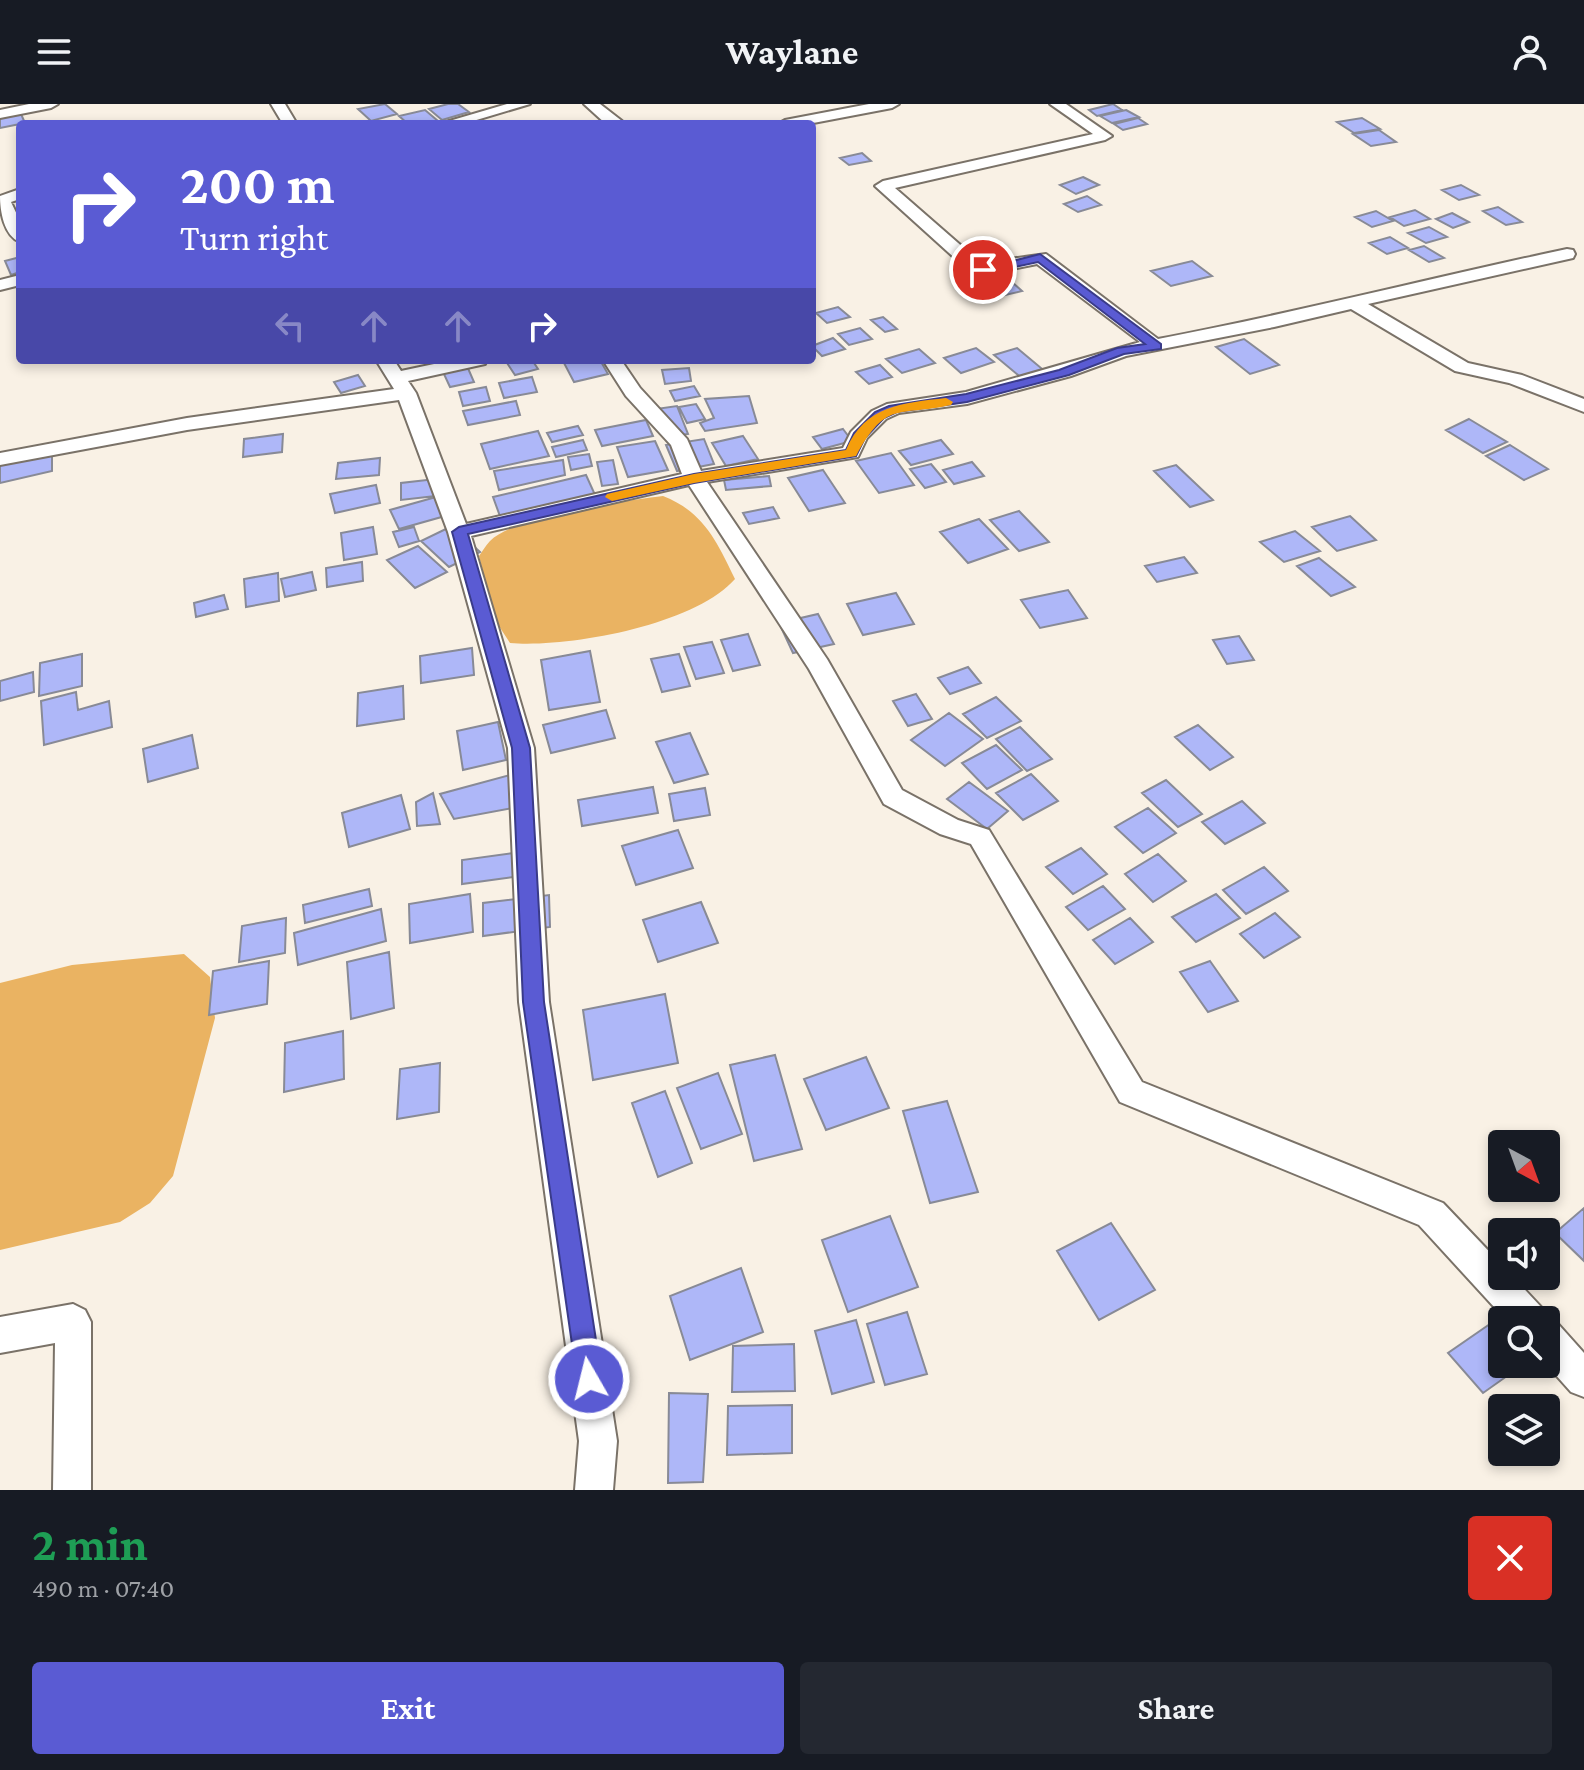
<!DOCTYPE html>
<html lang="en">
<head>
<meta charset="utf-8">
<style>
  body { margin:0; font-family:"Crimson Pro",serif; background:#242831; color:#f1f3f6; height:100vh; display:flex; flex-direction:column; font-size:30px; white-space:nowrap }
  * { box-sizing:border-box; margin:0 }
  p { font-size:26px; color:#9ea1a6 }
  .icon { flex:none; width:44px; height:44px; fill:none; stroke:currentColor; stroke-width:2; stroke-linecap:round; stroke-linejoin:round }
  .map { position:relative; height:1386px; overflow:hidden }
  .details { display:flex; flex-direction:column; background:#171b24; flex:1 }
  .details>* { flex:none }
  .guide { position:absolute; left:16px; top:16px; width:800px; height:244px; border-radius:8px; box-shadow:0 4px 12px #0003; background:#5a5bd3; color:#fff; overflow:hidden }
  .needle { width:52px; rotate:139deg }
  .tools { position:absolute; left:1488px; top:1026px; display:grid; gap:16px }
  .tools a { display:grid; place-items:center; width:72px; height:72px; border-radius:8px; background:#171b24; box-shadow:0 4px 12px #0003; font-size:40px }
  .pin { position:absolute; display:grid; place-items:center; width:68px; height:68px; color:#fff; margin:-34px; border:4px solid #fff; border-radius:50%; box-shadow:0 2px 8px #0007 }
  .me { position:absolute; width:88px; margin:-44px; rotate:352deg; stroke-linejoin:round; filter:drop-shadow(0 0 6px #0008) }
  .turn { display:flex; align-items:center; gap:28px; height:168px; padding:0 32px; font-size:36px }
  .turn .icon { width:104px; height:104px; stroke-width:2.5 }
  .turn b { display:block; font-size:56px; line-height:68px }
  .lanes { display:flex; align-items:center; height:76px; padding:0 32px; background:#0003; justify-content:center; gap:40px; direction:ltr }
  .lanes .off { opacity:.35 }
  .round { display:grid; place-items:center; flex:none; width:84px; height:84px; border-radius:8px; background:#242831 }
  .summary { display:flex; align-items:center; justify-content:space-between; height:136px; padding:0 32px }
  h1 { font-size:48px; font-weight:700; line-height:60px; color:#1e9e55 }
  .primary-button { display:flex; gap:16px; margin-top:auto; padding:16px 32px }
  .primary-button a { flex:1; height:92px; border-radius:8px; background:#5a5bd3; color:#fff; font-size:32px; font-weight:700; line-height:92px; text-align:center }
  .primary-button a+a { background:#242831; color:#f1f3f6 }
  header { display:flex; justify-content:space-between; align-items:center; height:104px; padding:0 32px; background:#171b24; font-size:36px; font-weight:700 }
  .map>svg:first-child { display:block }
</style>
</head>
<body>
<header><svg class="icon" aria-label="menu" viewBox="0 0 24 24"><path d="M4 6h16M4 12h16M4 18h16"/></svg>Waylane<svg class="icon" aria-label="person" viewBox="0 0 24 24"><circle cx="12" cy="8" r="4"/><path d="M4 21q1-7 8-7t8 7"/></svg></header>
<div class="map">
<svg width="1584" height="1386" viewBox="0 0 1584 1386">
  <rect width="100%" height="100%" fill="#f9f1e5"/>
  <path fill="#eab362" d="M663,392C704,408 717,438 735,475C695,521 568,544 510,539L495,516L479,452C482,448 486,441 490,437C518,410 624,397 663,392Z
    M184,850L210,873L215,914L173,1072L150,1099L120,1118L0,1146V879L72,861Z"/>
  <path fill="#aeb7f8" stroke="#888a96" stroke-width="2" d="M385,0L397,10L371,17L358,5Z
    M448,0H458L469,8L442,16L429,5Z
    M1113,0L1122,6L1097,12L1089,6Z
    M425,6L438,17L408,20L399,12Z
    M1126,6L1139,13L1112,19L1100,12Z
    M21,10L25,19L0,24V14Z
    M1138,14L1147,20L1123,26L1114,20Z
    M1362,14L1380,25L1354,29L1337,18Z
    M1379,26L1396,38L1371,42L1353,30Z
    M862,49L871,57L849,61L840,54Z
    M1083,73L1099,81L1076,90L1060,81Z
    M1461,81L1479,91L1459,96L1442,86Z
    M1087,92L1101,101L1078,108L1064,100Z
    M1498,103L1522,118L1506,121L1483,107Z
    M1415,106L1430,115L1404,122L1390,113Z
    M1376,107L1393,117L1372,123L1355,113Z
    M1452,109L1469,118L1453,124L1436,115Z
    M1429,123L1447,133L1426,139L1408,129Z
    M1390,133L1408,144L1387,150L1369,139Z
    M1424,142L1444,154L1429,158L1409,146Z
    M988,145L1006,161L982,167L964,151Z
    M20,153V168L11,171L5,157Z
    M1192,157L1212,172L1171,182L1151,167Z
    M1004,171L1022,187L997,193L979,176Z
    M838,203L850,213L827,219L816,209Z
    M883,213L897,225L885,228L871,216Z
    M860,224L872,235L849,241L838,230Z
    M833,234L845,245L822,252L812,242Z
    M1244,235L1279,261L1250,270L1216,243Z
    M976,244L994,258L961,269L944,254Z
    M1017,244L1047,269L1024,276L994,251Z
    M919,245L935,259L902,269L886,255Z
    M519,256H532L538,265L515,271L507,259Z
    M576,256H600L608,270L574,278L564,259Z
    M880,261L892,273L869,280L856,268Z
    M467,262L474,278L450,283L443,268Z
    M689,264L691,277L665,280L662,266Z
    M358,271L365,282L341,289L334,278Z
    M532,273L537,288L504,294L499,279Z
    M694,282L700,292L675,297L670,287Z
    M486,283L490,297L463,302L459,288Z
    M749,292L757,319L705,327L700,319L714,314L705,295Z
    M516,297L520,311L468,321L463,307Z
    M696,300L705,315L687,319L679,303Z
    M677,302L688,330L666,333L656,305Z
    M1469,315L1507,338L1483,349L1446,326Z
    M646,316L653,332L602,342L595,326Z
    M578,322L583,331L552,338L547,329Z
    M843,325L852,337L822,345L813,333Z
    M538,327L549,352L490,365L481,340Z
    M283,330L282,348L243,353L244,335Z
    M743,332L758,355L726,362L712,339Z
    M704,335L714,360L677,367L666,341Z
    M583,336L587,346L556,353L552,343Z
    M941,336L953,350L911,361L899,347Z
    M655,337L668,366L628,373L617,343Z
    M1510,341L1548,365L1524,376L1486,352Z
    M52,349V367L0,379V360Z
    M891,349L914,381L879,389L856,357Z
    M589,350L592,362L571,366L568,353Z
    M380,354L379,371L336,375L338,359Z
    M563,356L565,371L499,386L494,367Z
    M613,356L618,380L602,382L597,358Z
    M972,358L984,372L954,380L943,366Z
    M931,360L946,378L925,384L910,365Z
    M1176,361L1213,396L1190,403L1154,367Z
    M823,366L845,399L809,407L788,374Z
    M586,371L596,393L501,415L493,393Z
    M769,372L771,382L726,386L724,376Z
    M444,374V391L401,396V379Z
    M376,381L380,399L335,409L330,390Z
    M436,393L445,412L399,425L390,406Z
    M773,403L779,414L749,420L743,409Z
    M1019,407L1049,438L1019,447L990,416Z
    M1350,412L1376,436L1337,447L1312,423Z
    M979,415L1008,445L968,459L940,428Z
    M452,422L480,448L449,463L421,437Z
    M373,423L377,450L344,456L341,429Z
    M414,423L419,437L399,443L393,428Z
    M1295,427L1320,447L1284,458L1260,438Z
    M418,442L447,468L415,484L387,456Z
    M1184,453L1197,469L1157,478L1145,462Z
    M1319,454L1355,483L1331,492L1297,462Z
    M362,458L363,477L327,483L326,464Z
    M312,468L316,486L285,493L281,475Z
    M278,469L279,497L246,503L244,475Z
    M1068,486L1087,514L1040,524L1021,496Z
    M896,489L914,520L863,531L847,500Z
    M224,491L228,505L196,513L194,499Z
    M818,510L834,540L793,549L779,519Z
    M748,530L760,561L733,567L721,536Z
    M1239,532L1254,556L1227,560L1213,536Z
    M712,538L724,569L696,575L684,543Z
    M472,544L474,571L421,579L420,552Z
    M590,547L600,598L549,606L541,556Z
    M82,550V582L39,592L40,559Z
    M679,550L690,582L662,588L651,555Z
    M968,563L981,579L950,590L938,574Z
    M33,568L34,588L0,597V577Z
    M403,582L404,615L357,622L358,589Z
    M76,588L78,606L109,597L112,623L44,641L41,597Z
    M916,590L932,615L908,622L893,597Z
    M996,593L1021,617L987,634L963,610Z
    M606,606L615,634L551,649L543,621Z
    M949,609L983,635L945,662L911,636Z
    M498,618L506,656L463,666L457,627Z
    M1198,621L1233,653L1210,666L1175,633Z
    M1020,623L1052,655L1027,667L996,635Z
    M690,629L708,670L674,679L656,638Z
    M192,631L198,664L148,678L143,645Z
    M996,641L1022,666L987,685L962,659Z
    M514,670L518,703L454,715L440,690Z
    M1031,670L1058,697L1023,716L996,689Z
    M1166,676L1202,710L1178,723L1142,689Z
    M969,678L1008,707L987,725L947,695Z
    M653,683L658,709L582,722L578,696Z
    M705,684L710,711L674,717L669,690Z
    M433,689L440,720L417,722L416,698Z
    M401,691L410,725L349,743L342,709Z
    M1242,697L1265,719L1225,740L1202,718Z
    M1148,704L1176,729L1143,749L1115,723Z
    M678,726L693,764L636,781L622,742Z
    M1081,744L1107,770L1073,790L1046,763Z
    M521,748V772L462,780V756Z
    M1158,750L1186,777L1153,798L1125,770Z
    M1264,763L1288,787L1246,810L1223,786Z
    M1103,782L1125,805L1088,826L1066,803Z
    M369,785L372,802L305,819L303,801Z
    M470,790L473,828L410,839L409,800Z
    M1216,790L1240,814L1196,838L1172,813Z
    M549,791L550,823L483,832V799Z
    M701,798L718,839L658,858L643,816Z
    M381,805L386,837L298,861L294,829Z
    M1275,809L1300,833L1264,854L1240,830Z
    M286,814L285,849L239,858L242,822Z
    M1130,814L1153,838L1115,860L1093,836Z
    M389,848L394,904L351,915L347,858Z
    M269,857L267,900L209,911L213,867Z
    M1210,857L1238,897L1208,908L1180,868Z
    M665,890L678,959L593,976L583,906Z
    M343,927L344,975L284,988L285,939Z
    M775,951L802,1045L754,1057L730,961Z
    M866,953L889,1004L826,1026L804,975Z
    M440,959L439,1008L397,1015L400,965Z
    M718,969L742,1030L701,1045L677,984Z
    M665,987L692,1059L658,1073L632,999Z
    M947,997L978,1088L930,1099L903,1007Z
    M1584,1104V1157L1555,1129Z
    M890,1112L918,1183L848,1208L822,1136Z
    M1111,1119L1155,1186L1099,1216L1057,1147Z
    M741,1164L763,1228L690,1256L670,1192Z
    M907,1208L927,1270L885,1281L867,1220Z
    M1500,1213L1502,1260H1524L1483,1289L1448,1249Z
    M856,1216L874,1278L832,1290L815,1227Z
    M794,1240L795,1287L732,1288L733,1242Z
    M669,1289L708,1290L703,1378L668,1379Z
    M792,1301V1349L727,1351L728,1302Z"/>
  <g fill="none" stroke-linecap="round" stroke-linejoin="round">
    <g stroke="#7a7268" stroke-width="4">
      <path id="street" d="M29,0H58L51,4L0,14V6Z
        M271,0H285L297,20H283Z
        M507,0H530L463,20H439Z
        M584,0H600L622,17L620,20H606Z
        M869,0H899L892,4L808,20H778L785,16Z
        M1050,0H1066L1112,32L1105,36L895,84L981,159L1046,150L1158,235C1296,209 1430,174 1567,145L1573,146L1575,150L1573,154L1368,200L1468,259L1522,271L1584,295V308L1509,279L1455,267L1351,205L1274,223L1126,252L1071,272L967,300L899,309L886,315L867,334L858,353L707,378L827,555L902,686L958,716L989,726L1142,978L1443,1099L1502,1161V1172H1512L1542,1204L1547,1217L1559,1221L1584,1249V1293L1571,1288L1546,1260V1216H1506L1419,1121L1120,998L971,740L940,730L884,700L809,565L689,381L471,432L534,644L549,898L617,1337L613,1386H575L579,1337L519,898L508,644L448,428L399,296L187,326L0,361V349L187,314L394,285L376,256H394L401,267L453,256H487L485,260L408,277L416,289L466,420L682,370L671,341L626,292L603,256H621L640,284L687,335L701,367L843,344L851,328L872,307L887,300L966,288L1140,238L1037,160L983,171L969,167L875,82L883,77L1093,30Z
        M20,85V95L11,98L20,117V138C4,132 0,107 0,92Z
        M20,171V181L0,186V176Z
        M73,1200L85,1206L91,1218V1386H53L55,1239L0,1249V1213Z"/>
    </g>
    <use href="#street" fill="#fff" fill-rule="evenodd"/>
  </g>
  <path fill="#5a5bd3" stroke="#3a3b89" stroke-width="2" d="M1040,150L1161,240V245L1124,250L1069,271L967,298L897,308L884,314L865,334L856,352L694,379L468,430L530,644L544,898L602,1275L598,1284L589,1287L580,1284L577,1275L523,898L512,644L452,428L459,423L694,370L846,346L854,329L875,308L889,302L966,290L1059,266L1117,244L1145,240L1038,158L983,170L977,166Z"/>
  <path fill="#f59e0b" d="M946,294L953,298L951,301C896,313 887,296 856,352L694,379L612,397L605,393L607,390L694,370L846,346C865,301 903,299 946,294Z"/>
</svg>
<div class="tools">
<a><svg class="needle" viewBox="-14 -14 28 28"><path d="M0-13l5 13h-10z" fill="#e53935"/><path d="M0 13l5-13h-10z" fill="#9ea1a6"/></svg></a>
<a><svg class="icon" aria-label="sound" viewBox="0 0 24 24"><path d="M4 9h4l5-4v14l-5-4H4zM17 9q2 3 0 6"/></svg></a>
<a><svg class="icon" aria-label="search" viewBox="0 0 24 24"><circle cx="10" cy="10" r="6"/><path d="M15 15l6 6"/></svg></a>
<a><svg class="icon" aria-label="layers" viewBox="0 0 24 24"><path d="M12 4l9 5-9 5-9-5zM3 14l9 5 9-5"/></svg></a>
</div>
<div class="pin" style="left:983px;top:166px;background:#d93025"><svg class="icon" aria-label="arrive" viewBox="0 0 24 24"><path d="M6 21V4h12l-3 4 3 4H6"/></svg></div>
<svg class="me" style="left:589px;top:1275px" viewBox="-20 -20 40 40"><circle r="17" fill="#5a5bd3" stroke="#fff" stroke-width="3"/><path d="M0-11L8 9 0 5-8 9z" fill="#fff"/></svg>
<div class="guide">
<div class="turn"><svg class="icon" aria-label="right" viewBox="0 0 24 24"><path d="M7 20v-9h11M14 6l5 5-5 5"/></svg><div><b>200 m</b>Turn right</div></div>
<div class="lanes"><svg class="icon off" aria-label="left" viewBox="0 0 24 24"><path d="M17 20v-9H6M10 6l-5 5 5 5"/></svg><svg class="icon off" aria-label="ahead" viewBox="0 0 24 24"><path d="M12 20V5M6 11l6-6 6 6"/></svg><svg class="icon off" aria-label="ahead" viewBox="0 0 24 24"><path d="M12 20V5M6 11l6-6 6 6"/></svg><svg class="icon" aria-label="right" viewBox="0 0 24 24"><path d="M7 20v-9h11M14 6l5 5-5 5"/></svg></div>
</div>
</div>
<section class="details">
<div class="summary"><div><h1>2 min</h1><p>490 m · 07:40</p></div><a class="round" style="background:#d93025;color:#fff"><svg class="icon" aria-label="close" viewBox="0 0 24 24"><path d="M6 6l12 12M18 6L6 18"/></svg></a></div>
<div class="primary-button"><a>Exit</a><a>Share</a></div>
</section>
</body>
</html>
